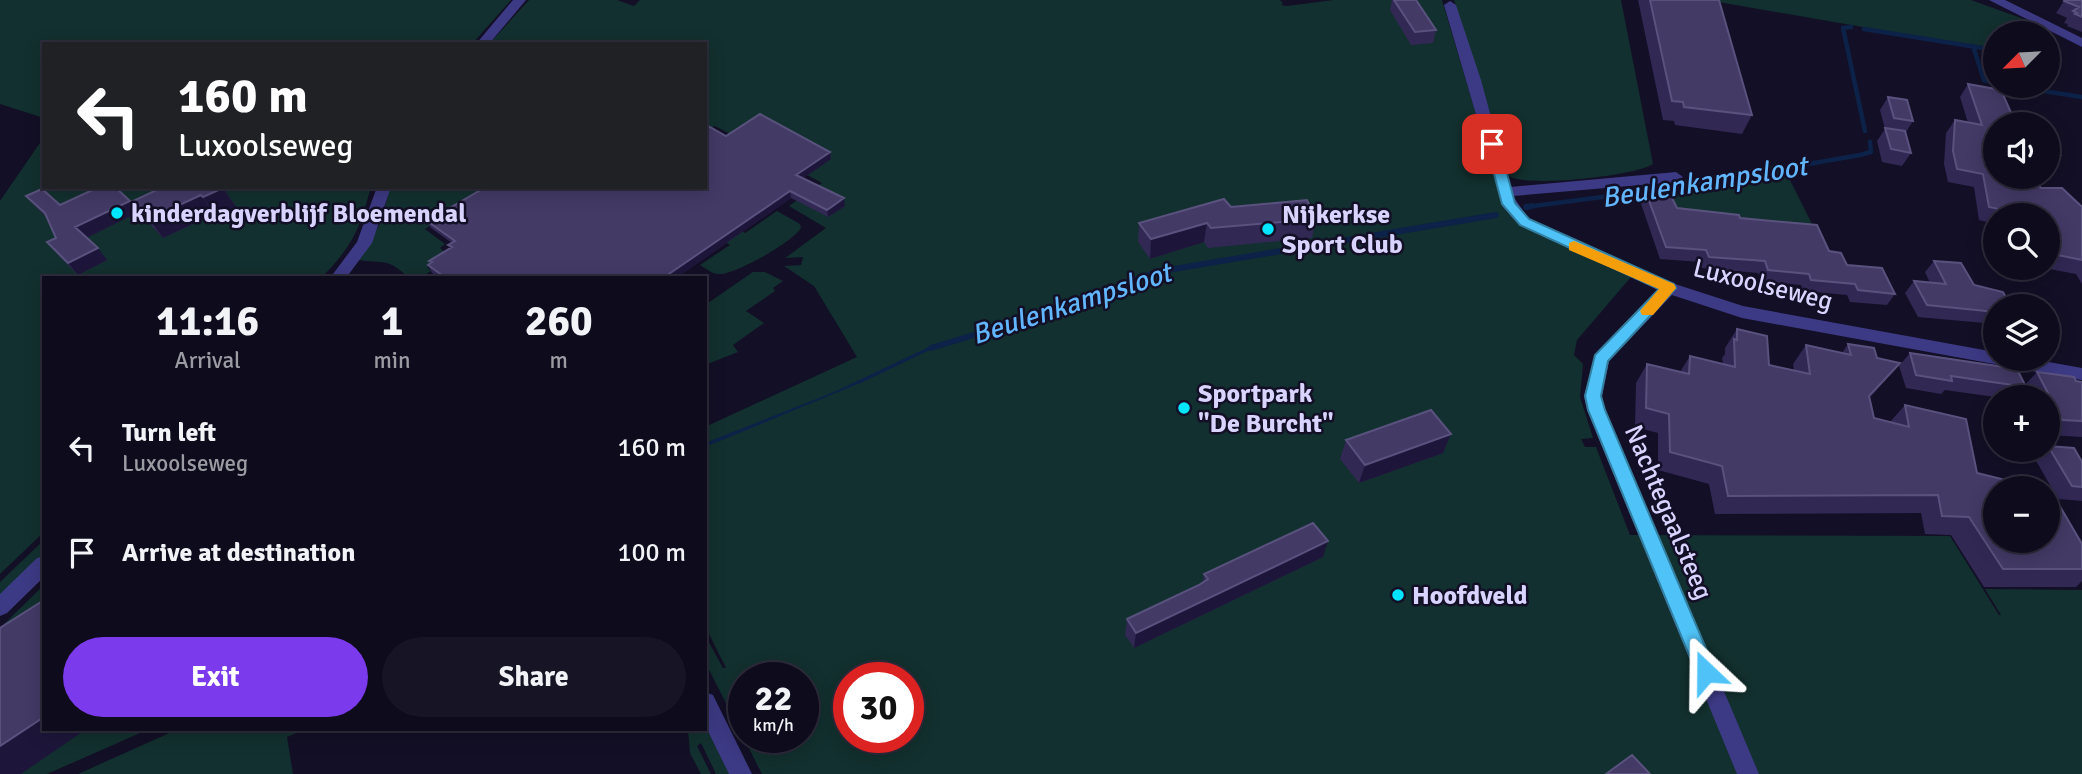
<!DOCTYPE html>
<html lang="en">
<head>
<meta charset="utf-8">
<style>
  body { margin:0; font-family:Signika,sans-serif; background:#171425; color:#f1f3f6; height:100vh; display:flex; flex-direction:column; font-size:26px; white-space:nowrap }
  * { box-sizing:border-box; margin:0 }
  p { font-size:23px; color:#9b9ba3 }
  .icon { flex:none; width:38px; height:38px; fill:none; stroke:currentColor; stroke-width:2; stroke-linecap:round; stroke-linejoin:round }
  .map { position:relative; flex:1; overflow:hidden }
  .details { position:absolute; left:42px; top:276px; width:665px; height:455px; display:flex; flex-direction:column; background:#0e0b1c; border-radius:0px; box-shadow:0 4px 18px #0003,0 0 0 2px #2e2b3b }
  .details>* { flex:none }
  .guide { position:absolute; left:42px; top:42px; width:665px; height:147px; border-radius:0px; box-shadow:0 4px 18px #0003,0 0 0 2px #2e2b3b; background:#202124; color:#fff; overflow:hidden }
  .needle { width:46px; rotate:246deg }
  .buttons { position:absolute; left:1983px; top:21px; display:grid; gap:14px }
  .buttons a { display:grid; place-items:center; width:77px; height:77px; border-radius:50%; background:#0e0b1c; box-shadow:0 4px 18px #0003,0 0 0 2px #2e2b3b; font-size:35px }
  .speed { position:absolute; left:728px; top:662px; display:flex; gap:14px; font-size:35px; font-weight:700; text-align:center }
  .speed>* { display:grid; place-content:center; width:91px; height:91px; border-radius:50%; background:#0e0b1c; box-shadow:0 4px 18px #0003,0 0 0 2px #2e2b3b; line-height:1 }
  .speed small { font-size:18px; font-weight:400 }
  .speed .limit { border:10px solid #d22; background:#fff; color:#111 }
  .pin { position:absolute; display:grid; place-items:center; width:60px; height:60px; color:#fff; margin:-30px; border-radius:14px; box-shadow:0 4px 10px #0006 }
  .me { position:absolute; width:77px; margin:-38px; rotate:337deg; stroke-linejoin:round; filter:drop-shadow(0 0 5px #0008) }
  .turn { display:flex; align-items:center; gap:24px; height:147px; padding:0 21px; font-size:32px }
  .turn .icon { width:91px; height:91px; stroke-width:2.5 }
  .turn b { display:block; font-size:49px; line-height:60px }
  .eta { display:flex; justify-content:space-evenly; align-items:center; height:119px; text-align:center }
  .eta b { font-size:42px; font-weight:700; line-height:49px }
  .button { display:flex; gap:14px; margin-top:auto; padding:14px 21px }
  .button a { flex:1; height:80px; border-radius:42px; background:#7c3aed; color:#fff; font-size:28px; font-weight:700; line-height:80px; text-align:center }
  .button a+a { background:#171425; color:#f1f3f6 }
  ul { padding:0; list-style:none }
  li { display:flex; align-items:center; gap:21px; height:105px; padding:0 21px }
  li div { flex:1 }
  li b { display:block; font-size:26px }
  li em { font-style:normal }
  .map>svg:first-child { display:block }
</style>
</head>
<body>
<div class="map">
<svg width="2082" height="774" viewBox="0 0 2082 774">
  <rect width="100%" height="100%" fill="#130f26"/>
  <path fill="#12302f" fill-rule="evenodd" d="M0,0H511L472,44H44V118L0,104Z
    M529,0H617L634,6L640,0H1280L1283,3L1281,5L1287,6L1333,0H1442L1504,208L1631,277L1577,340L1574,355L1583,364L1580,397L1593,438L1581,439L1585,447H1596L1630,535L1950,536L1999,615H2001L1985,589L2082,590V774H762L705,662V635L723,668H726L705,626V445L716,439L705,443V427L857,357L814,286L784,266L801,265L803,257L785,258L826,228L789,206L822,183L715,126L705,131V44H489ZM744,677H803V737H744ZM849,677H908V737H849Z
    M1454,0H1621L1653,164C1635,176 1526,188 1509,176Z
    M1707,0H1971L2043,26L2030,33H1995V50Z
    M44,137V187H371C359,230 353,246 321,278H44V532L0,574V201Z
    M1782,164L1817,234L1675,222L1658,184Z
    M390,187H496L425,229L445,244L440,248L446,253L427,267L431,271C405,288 408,270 387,263C379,261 368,262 359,260L381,222Z
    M635,187H668L745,233L777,211L800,224L801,228C793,242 736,274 720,274C713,275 707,269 700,265L730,245Z
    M753,272H765L783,281L773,288L775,291L746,311L764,323L733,345L738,352L705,365V305Z
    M44,540V554L0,597V582Z
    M44,585V730H147L47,774H0V628Z
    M705,724L730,774H716L701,743L697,746L711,774H701L690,753L688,730H705Z
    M176,730H303L287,737L293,774H78Z"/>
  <path fill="#0c2248" d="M935,344L936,347L865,381L705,447V443L834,392Z"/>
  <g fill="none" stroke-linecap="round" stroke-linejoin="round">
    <path stroke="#0c2248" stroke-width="4.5" d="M1851,27L1843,28L1865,131
      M1864,29L1995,50
      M2024,33L2034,26
      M1973,46L1984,80L1995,83
      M2011,86L2082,97
      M1659,190L1860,155L1871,152L1870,142
      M1526,207L1648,191"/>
    <path stroke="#0c2248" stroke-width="6" d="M1526,207L1532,206
      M931,348L1069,306L1156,272L1496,215"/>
    <path fill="#3d3a85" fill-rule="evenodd" d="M513,0H526L489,44H476Z
      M1450,1L1456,5L1481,80L1510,187L1676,172L1683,177L1676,182L1513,196L1529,219L1675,284L1743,306L1995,352V359H2032L2082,368V380L1742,318L1672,295L1609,361L1602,396L1605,410L1759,774H1737L1587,410L1584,396L1595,355L1658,290L1519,225L1503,207L1444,5Z
      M377,187H391L372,243L346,278H330L357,242Z
      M44,556V577L7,613L0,616V594L37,558Z
      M705,692L713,695L752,774H729L705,725Z"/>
    <path fill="#3d3a85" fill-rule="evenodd" d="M1989,0H2005L2082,38V47Z"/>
  </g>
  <path fill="#312854" d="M1392,0H1416L1436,30L1433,43L1411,45L1390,10Z
    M1638,0H1719L1752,115L1742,134L1675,125L1674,121L1663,120Z
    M2082,0V32L2067,26L2068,24L2064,23L2067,18L2056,13L2064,1Z
    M1968,84L2001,90L1995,177L2041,188L2082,207V284L2076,274L2044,268H2048V215H1995V224L1979,220L1974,187L1948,182L1944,164L1946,133L1955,120L1968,123L1960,97Z
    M1888,97L1913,121L1906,132L1911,153L1902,166L1882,162L1877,141L1885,129L1880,110Z
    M726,136L830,152L831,159L803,178L845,206L828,217L791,198L676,278H439L432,273L428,265L431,263L429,261L450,248L448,245L452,243L431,228L427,221L705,187Z
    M2048,143L2060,155L2049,168H2048Z
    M223,187L236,207L216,216L214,214L163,238L147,221L133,201Z
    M1644,187L1677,208L1740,218L1829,251L1847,265L1895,294L1887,305L1850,302L1847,295L1803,291L1801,285L1761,281L1758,273L1702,268L1700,262L1660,259L1639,198Z
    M26,196L60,205L130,201L139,212L86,238L107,260L78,275L57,254L47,242L56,238L47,218L36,207Z
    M1316,219L1312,238L1208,248L1204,242L1150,259L1138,242L1139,223Z
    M1934,261L1974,285L1995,306V324L1918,317L1905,293L1914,281L1930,283L1925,272Z
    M1737,329L1769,365L1794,370L1793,364L1806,345L1842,353L1848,344L1877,358L1900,363L1870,398L1874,418L1890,422L1905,405L1977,473L2082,544V581L2076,587H1984L1951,535L1925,534L1921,513L1715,514L1709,484L1658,470V433L1635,427L1636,383L1647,364L1680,372L1690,356L1723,364L1722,358L1725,354V348Z
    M1910,353L2025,385L2037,372L2082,382V437L2048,435V397H2028L2024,389L2016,397H1995L1945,390L1941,394L1906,388L1899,366Z
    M1346,440L1443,453L1359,483L1340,459Z
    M2048,446L2082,462V501L2058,499L2035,459L2045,450H2048Z
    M1323,557L1134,648L1125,635L1127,619L1203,582L1204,574Z"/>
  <path fill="#1d163a" d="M830,152L831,159L798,182L796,175Z
    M223,188L236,207L216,216L203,197Z
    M790,191L791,198L676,278H663Z
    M201,195L214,214L163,238L149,219Z
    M844,198L845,206L828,217L827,210Z
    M130,201L139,212L84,239L75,227Z
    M1207,223L1204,242L1150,259L1151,239Z
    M98,248L107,260L78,275L68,263Z
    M1900,363L1885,381L1855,415L1869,396Z
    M1451,434L1443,453L1359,483L1365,465Z
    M1328,541L1323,557L1134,648L1136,633Z
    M44,717V730H85L21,774H0V746Z"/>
  <path fill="#433a66" stroke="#5a527e" stroke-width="2" d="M1394,0H1416L1436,30L1415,32Z
    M1650,0H1719L1752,115L1684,107L1683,102L1672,101Z
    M2065,0H2082V17L2075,14L2077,13L2073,11L2079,7L2064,1Z
    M1968,84L2001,90L2016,124H1995V177H2030L2041,188H2062L2082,207V260L2048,253V215H2018V213L1989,207L1983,174L1957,169L1953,151L1955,120L1982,125Z
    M1888,97L1907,100L1913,121L1894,118Z
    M760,114L830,152L796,175L844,198L827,210L790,191L663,278H446L428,265L432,262L429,261L452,247L448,245L455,241L427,221L486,187H705V128L708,126L726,136Z
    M1885,128L1905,131L1911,153L1891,149Z
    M2048,143L2060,155H2048Z
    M99,187H115L130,201L75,227L98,248L68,263L47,242L56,238L45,213L26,196L42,189L60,205Z
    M163,187H223V188L203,197L201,195L149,219L133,201Z
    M1644,187L1668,190L1677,208L1739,215L1740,218L1817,225L1829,251L1841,253L1847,265L1882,268L1895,294L1858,290L1855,284L1811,280L1809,274L1768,270L1765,261L1709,257L1706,250L1666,247Z
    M1224,199L1231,207L1307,200L1316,219L1211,228L1207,223L1151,239L1139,223Z
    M1934,261L1961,263L1974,285L2003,292L2011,306H1995V312L1927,305L1914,281L1946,284Z
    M1737,329L1767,336L1769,365L1810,374L1806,345L1851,355L1848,344L1874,348L1877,358L1900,363L1869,396L1874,418L1909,427L1905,405L1966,419L1977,473L2038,488H1995V541H2048V491H2051L2082,544V569H2003L1969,517L1942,516L1938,495L1728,496L1722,466L1670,452L1669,414L1646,408L1647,364L1689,374L1690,356L1735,367L1734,339L1737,340Z
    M1910,353L2017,369L2026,387L1951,376L1952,381L1916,375Z
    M2037,372L2074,377L2076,381L2082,382V421L2062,420Z
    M1431,410L1451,434L1365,465L1346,440Z
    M2048,446L2074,448L2082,462V487L2072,486Z
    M1313,523L1328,541L1136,633L1127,619L1199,585L1208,579L1204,574Z
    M44,600V717L0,746V628Z
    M1632,755L1650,774H1606Z"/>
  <path fill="#4fc3f7" stroke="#337fa1" stroke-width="2" d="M1492,140L1499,144L1515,203L1529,219L1674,284L1676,288L1608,361L1601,396L1605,410L1716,672L1713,678L1706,681L1699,678L1696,672L1588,410L1585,396L1595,355L1659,289L1520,225L1502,204L1486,144Z"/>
  <path fill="#f59e0b" d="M1574,241L1674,284L1676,288L1653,315H1642L1640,311L1659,289L1569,250V243Z"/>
  <g fill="#00e5ff" stroke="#130f26" stroke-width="2.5">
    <circle cx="117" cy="213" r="7"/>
    <circle cx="1268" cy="229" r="7"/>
    <circle cx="1184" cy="408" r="7"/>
    <circle cx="1398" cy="595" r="7"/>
  </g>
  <g text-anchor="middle" stroke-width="5" stroke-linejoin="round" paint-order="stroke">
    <g font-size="26" font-weight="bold" fill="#d9d4ff" stroke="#130f26" text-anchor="start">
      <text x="131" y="222">kinderdagverblijf Bloemendal</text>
      <text x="1282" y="223">Nijkerkse<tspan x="1282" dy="30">Sport Club</tspan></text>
      <text x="1198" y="402">Sportpark<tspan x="1198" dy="30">"De Burcht"</tspan></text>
      <text x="1412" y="604">Hoofdveld</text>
    </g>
    <g font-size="26" fill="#d9d4ff" stroke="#130f26">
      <text transform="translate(1763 284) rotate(14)" y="9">Luxoolseweg</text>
      <text transform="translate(1669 512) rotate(67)" y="9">Nachtegaalsteeg</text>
    </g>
    <g font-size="28" font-style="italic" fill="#62b6ff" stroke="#130f26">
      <text transform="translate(1704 181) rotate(-9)" y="10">Beulenkampsloot</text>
      <text transform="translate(1071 303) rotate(-18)" y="10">Beulenkampsloot</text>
    </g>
  </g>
</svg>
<div class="buttons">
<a><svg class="needle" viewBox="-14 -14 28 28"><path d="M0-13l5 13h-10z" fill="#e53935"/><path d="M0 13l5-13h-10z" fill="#9b9ba3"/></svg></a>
<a><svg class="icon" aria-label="sound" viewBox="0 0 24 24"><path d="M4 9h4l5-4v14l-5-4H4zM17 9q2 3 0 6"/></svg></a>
<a><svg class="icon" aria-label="search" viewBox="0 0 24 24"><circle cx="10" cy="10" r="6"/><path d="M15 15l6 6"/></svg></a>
<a><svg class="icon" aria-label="layers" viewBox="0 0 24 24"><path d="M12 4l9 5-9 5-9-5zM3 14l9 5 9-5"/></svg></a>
<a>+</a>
<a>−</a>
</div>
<div class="speed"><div>22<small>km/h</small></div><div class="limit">30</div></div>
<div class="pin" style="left:1492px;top:144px;background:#d93025"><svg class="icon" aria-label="arrive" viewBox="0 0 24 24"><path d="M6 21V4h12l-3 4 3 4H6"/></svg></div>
<svg class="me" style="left:1706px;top:672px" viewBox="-20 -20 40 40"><path d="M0-17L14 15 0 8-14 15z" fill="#4fc3f7" stroke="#fff" stroke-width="4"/></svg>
<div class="guide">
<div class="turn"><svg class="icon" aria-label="left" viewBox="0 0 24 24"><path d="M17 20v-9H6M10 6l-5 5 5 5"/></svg><div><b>160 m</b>Luxoolseweg</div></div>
</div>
<section class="details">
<div class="eta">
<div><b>11:16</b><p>Arrival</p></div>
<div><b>1</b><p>min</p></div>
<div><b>260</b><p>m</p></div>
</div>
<ul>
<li><svg class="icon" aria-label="left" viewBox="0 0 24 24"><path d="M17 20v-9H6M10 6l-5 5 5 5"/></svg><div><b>Turn left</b><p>Luxoolseweg</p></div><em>160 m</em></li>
<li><svg class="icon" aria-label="arrive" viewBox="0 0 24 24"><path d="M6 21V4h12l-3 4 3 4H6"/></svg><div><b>Arrive at destination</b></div><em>100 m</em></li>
</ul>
<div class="button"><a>Exit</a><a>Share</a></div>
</section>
</div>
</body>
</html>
